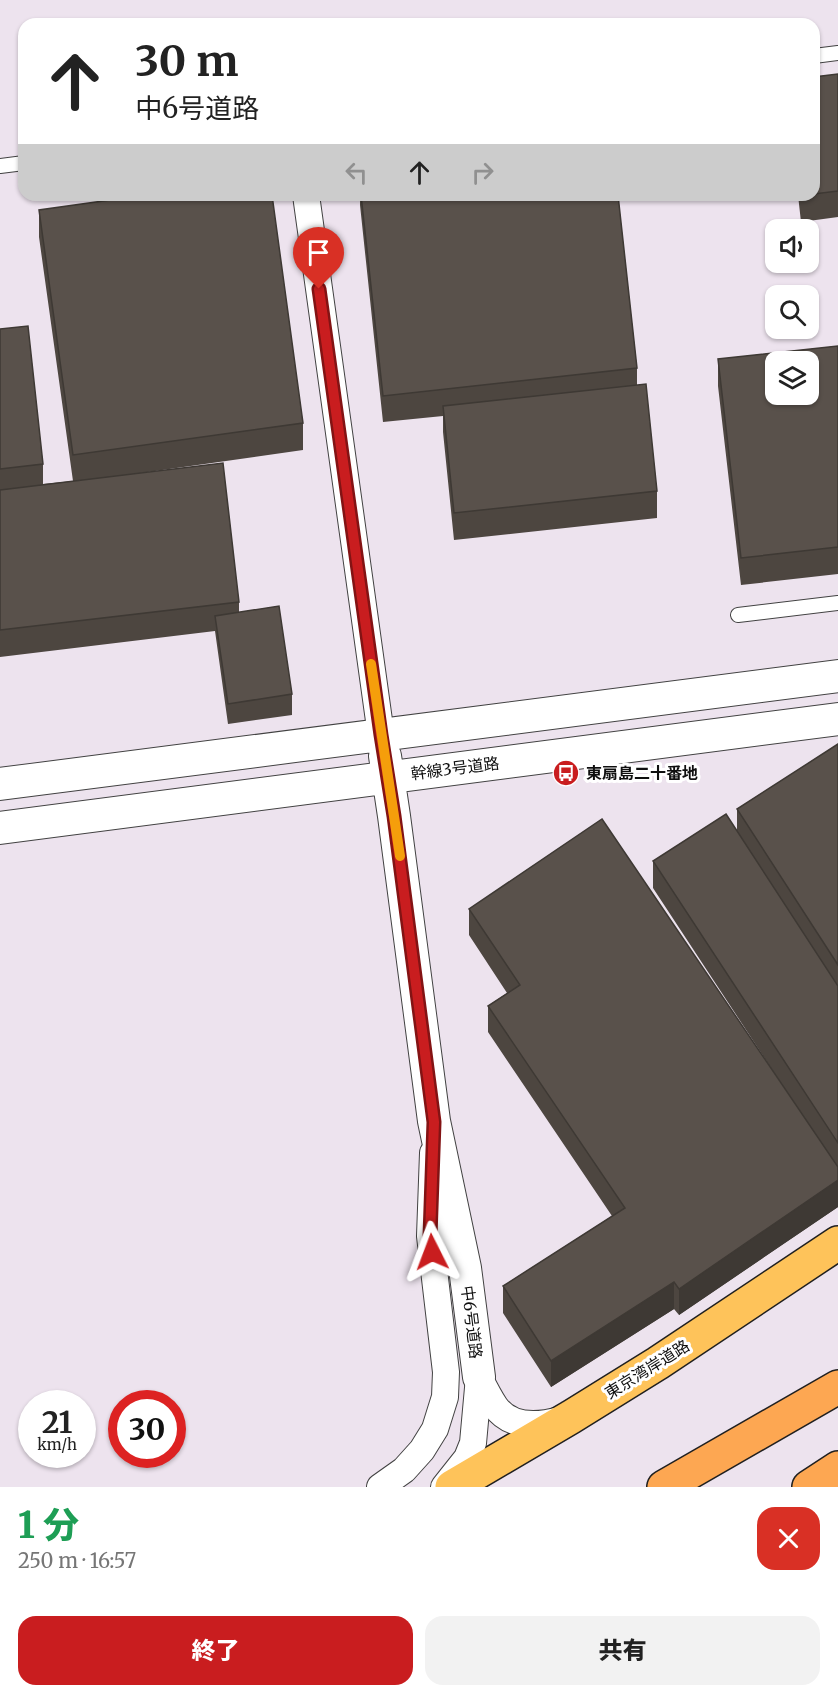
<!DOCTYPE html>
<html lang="ja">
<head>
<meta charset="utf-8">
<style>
  body { margin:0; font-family:Merriweather,"Noto Sans JP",serif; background:#f2f2f2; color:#222; height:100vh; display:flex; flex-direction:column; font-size:22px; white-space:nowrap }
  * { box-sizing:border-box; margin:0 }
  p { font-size:20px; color:#767676 }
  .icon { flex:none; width:33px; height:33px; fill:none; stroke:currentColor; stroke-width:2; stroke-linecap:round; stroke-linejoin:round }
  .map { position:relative; height:1487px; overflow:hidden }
  .sheet { display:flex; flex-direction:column; background:#fff; flex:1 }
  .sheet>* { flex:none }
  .banner { position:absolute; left:18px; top:18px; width:802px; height:183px; border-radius:18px; box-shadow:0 2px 4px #0004; background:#fff; color:#222; overflow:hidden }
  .controls { position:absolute; left:765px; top:219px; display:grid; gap:12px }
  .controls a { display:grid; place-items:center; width:54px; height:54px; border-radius:12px; background:#fff; box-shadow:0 2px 4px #0004; font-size:30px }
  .speed { position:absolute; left:18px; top:1390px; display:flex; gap:12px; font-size:30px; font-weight:700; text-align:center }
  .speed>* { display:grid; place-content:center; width:78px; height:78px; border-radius:50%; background:#fff; box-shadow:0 2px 4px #0004; line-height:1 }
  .speed small { font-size:15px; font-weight:400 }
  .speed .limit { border:9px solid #d22; background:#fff; color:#111 }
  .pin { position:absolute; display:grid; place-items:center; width:51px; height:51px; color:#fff; margin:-62px -26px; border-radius:50% 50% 50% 0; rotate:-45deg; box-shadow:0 0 6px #0007 }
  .pin .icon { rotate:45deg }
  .me { position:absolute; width:66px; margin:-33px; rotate:357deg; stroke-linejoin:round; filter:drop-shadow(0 0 4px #0008) }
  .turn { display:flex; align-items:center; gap:21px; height:126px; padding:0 18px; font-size:27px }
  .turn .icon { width:78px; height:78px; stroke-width:2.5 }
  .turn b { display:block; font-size:42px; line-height:51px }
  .lanes { display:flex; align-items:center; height:57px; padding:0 18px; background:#0003; justify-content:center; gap:30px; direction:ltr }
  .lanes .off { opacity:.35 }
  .round { display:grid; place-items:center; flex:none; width:63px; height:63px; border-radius:18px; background:#f2f2f2 }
  .headline { display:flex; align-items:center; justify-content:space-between; height:102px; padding:0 18px }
  h1 { font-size:36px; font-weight:800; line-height:45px; color:#1e9e55 }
  .cta { display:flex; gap:12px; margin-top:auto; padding:12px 18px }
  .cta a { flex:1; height:69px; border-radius:18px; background:#c91d1f; color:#fff; font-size:24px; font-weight:800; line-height:69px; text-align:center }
  .cta a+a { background:#f2f2f2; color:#222 }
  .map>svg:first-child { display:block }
</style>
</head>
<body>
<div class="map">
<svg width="838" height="1487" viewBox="0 0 838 1487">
  <rect width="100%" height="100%" fill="#fffdf2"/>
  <path fill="#ede3ee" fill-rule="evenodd" d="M0,0H838V1487H0ZM24,24H814V195H24ZM776,230H808V262H776ZM776,296H808V328H776ZM776,362H808V394H776ZM32,1404H82V1455H32ZM122,1404H172V1455H122Z"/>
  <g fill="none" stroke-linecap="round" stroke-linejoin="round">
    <g stroke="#424242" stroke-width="16">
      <path id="service" d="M814,56L838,53
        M0,166L24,163
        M738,615L838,603"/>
    </g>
    <g stroke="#424242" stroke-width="28">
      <path id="minor" d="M306,195L381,735
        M479,1377C484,1387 489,1397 495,1406C510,1428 538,1426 560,1420
        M380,1487L404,1470L422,1450L435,1429L445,1397L446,1372L430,1236L433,1153
        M444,1487L467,1458L473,1443L479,1377"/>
    </g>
    <g stroke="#424242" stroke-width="34">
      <path id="tertiary" d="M385,756L394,816L434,1121L465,1268L479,1377
        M0,784L838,676
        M0,828L838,719"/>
    </g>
    <g stroke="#202020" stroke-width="36">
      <path id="trunk" d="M452,1487L571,1417L658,1363L838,1243"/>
    </g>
    <g stroke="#202020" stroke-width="36">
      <path id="motorway" d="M664,1487L838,1387
        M809,1487L838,1468"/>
    </g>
    <use href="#service" stroke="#fff" stroke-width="14"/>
    <use href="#minor" stroke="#fff" stroke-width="26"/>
    <use href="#tertiary" stroke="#fff" stroke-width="32"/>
    <use href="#trunk" stroke="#fec35a" stroke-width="33"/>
    <use href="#motorway" stroke="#fda752" stroke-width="33"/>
  </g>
  <path fill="#4d4640" d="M838,74V217L801,222L798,195H814V77Z
    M360,195H618L637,368V385L657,491V518L454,540L443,432V416L383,422L360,205Z
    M39,210L303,423V450L141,473L239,602V612L292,694V715L228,724L215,631L0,657V329L43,464V484L73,481L39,237Z
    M838,346V574L741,585L718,386V359Z
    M838,744V1207L679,1315L674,1309L551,1387L503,1313V1286L612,1216L488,1032V1006L507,993L469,935V909L794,1103L653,888V861L737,832V809Z"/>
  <path fill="#3e3934" d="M838,1180V1207L679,1315V1289Z
    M674,1282V1309L551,1387V1361Z"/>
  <path fill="#59514b" stroke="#3e3934" stroke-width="1.5" fill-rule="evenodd" d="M838,74V191L814,194V77Z
    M146,195H272L303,423L73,455L39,210Z
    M361,195H618L637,368L383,396Z
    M28,326L43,464L0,469V329Z
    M838,346V547L741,558L718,359ZM776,362H808V394H776Z
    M646,384L657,491L454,513L443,406Z
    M223,463L239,602L0,630V490Z
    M279,606L292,694L228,704L215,616Z
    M838,744V965L737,809Z
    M726,814L838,986V1143L653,861Z
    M602,819L838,1167V1180L679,1289L674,1282L551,1361L503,1286L625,1208L488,1006L520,985L469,909Z"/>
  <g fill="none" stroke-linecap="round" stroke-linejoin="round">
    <g stroke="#831314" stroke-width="15">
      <path id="route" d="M319,289L381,735L394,816L434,1122L430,1236L432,1252"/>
    </g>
    <use href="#route" stroke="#c91d1f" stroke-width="10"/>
    <path stroke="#f59e0b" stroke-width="10" d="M371,664L400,856"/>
  </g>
  <defs>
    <g id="bus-disc" transform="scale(1.35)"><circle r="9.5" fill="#c91d1f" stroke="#fff"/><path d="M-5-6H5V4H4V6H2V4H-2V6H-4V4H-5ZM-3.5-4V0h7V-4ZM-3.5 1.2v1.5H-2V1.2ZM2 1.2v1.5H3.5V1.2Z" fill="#fff"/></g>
  </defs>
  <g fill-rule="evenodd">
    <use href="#bus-disc" x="566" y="773"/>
  </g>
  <g text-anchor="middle" stroke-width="6" stroke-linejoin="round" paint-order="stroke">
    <g font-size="16" fill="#0f0f0f" stroke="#fff">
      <text transform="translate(455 768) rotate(-7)" y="6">幹線3号道路</text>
      <text transform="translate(472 1322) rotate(83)" y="6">中6号道路</text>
      <text transform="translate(647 1369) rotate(-32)" y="6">東京湾岸道路</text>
    </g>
    <g font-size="16" font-weight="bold" fill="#0f0f0f" stroke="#fff" text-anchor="start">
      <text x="586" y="779">東扇島二十番地</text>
    </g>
  </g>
</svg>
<div class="controls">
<a><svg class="icon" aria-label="sound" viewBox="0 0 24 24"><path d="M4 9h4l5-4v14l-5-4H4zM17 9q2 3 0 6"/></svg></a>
<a><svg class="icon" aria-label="search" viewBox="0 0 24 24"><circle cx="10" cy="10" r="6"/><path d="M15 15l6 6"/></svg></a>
<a><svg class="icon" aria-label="layers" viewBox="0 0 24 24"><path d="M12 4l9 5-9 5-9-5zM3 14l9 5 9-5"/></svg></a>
</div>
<div class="speed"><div>21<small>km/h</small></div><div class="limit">30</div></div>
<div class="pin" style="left:319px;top:289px;background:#d93025"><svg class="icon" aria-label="arrive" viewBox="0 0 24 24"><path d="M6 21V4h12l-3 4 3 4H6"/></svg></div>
<svg class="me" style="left:432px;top:1252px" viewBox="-20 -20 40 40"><path d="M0-17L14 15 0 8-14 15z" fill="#c91d1f" stroke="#fff" stroke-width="4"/></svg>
<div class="banner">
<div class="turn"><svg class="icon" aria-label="ahead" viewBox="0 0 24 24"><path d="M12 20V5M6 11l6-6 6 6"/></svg><div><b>30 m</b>中6号道路</div></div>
<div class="lanes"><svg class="icon off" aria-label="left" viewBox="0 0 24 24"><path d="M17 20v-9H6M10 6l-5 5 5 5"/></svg><svg class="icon" aria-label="ahead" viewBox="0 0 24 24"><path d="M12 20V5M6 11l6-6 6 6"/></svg><svg class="icon off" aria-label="right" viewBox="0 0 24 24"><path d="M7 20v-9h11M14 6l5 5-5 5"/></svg></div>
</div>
</div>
<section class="sheet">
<div class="headline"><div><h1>1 分</h1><p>250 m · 16:57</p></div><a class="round" style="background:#d93025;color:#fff"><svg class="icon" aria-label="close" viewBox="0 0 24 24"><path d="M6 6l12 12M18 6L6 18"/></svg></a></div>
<div class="cta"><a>終了</a><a>共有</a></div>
</section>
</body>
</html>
